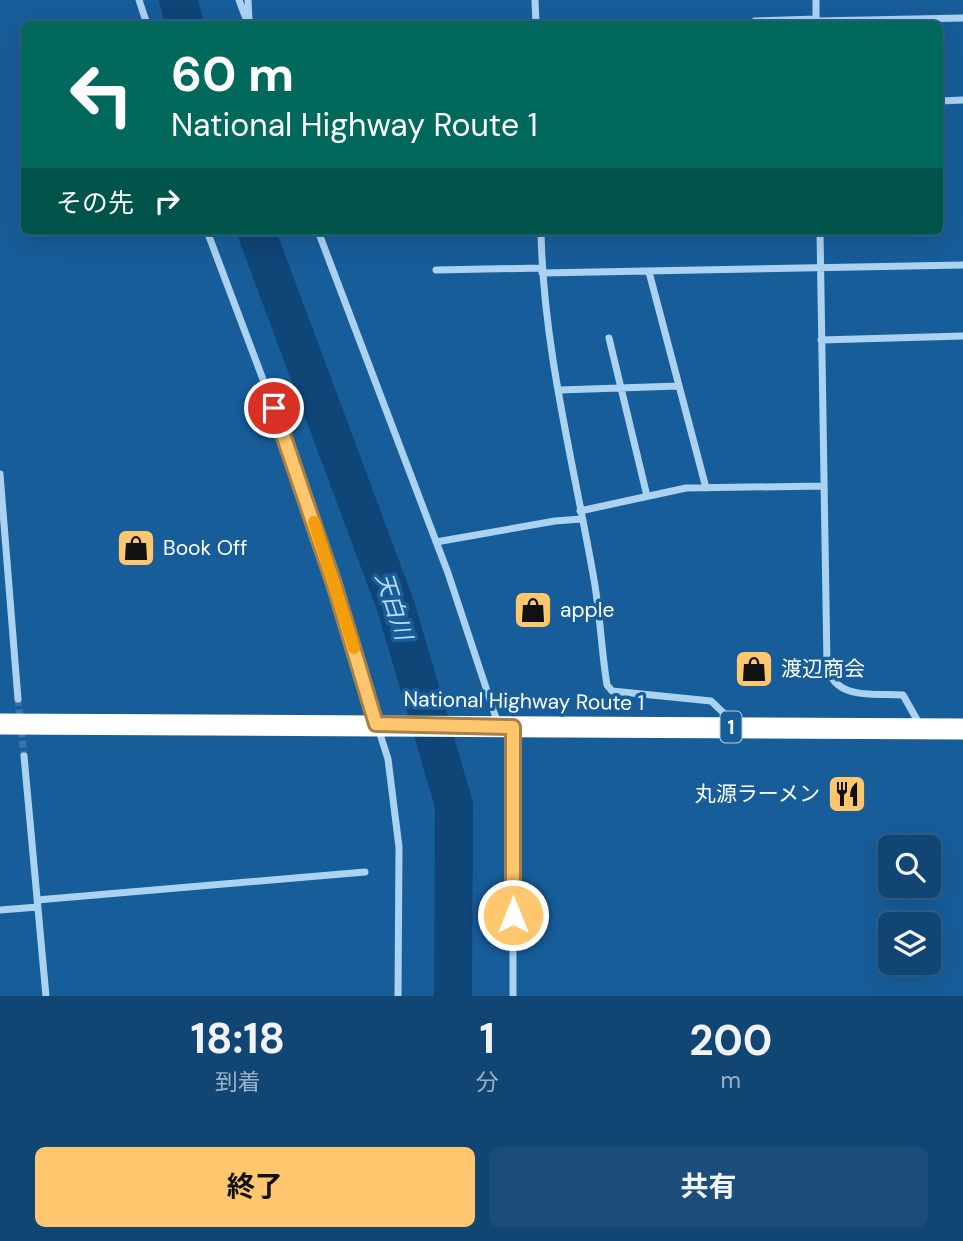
<!DOCTYPE html>
<html lang="ja">
<head>
<meta charset="utf-8">
<style>
  body { margin:0; font-family:"DM Sans","Noto Sans JP",sans-serif; background:#1a4d79; color:#f1f3f6; height:100vh; display:flex; flex-direction:column; font-size:26px; white-space:nowrap }
  * { box-sizing:border-box; margin:0 }
  p { font-size:23px; color:#9cb1c5 }
  .icon { flex:none; width:38px; height:38px; fill:none; stroke:currentColor; stroke-width:2; stroke-linecap:round; stroke-linejoin:round }
  .map { position:relative; height:996px; overflow:hidden }
  .sheet { display:flex; flex-direction:column; background:#114674; flex:1 }
  .sheet>* { flex:none }
  .guide { position:absolute; left:21px; top:21px; width:922px; height:214px; border-radius:10px; box-shadow:0 7px 28px #0002,0 0 0 2px #305e86; background:#00695c; color:#fff; overflow:hidden }
  .tools { position:absolute; left:878px; top:835px; display:grid; gap:14px }
  .tools a { display:grid; place-items:center; width:63px; height:63px; border-radius:10px; background:#114674; box-shadow:0 7px 28px #0002,0 0 0 2px #305e86; font-size:35px }
  .pin { position:absolute; display:grid; place-items:center; width:60px; height:60px; color:#fff; margin:-30px; border:4px solid #fff; border-radius:50%; box-shadow:0 2px 7px #0007 }
  .me { position:absolute; width:77px; margin:-38px; rotate:0deg; stroke-linejoin:round; filter:drop-shadow(0 0 5px #0008) }
  .turn { display:flex; align-items:center; gap:24px; height:147px; padding:0 35px; font-size:32px }
  .turn .icon { width:91px; height:91px; stroke-width:2.5 }
  .turn b { display:block; font-size:49px; line-height:60px }
  .then { display:flex; align-items:center; height:66px; padding:0 35px; background:#0003; gap:14px; font-size:26px }
  .eta { display:flex; justify-content:space-evenly; align-items:center; height:119px; text-align:center }
  .eta b { font-size:42px; font-weight:700; line-height:49px }
  .primary-button { display:flex; gap:14px; margin-top:auto; padding:14px 35px }
  .primary-button a { flex:1; height:80px; border-radius:10px; background:#ffc76d; color:#111; font-size:28px; font-weight:700; line-height:80px; text-align:center }
  .primary-button a+a { background:#1a4d79; color:#f1f3f6 }
  .map>svg:first-child { display:block }
</style>
</head>
<body>
<div class="map">
<svg width="963" height="996" viewBox="0 0 963 996">
  <rect width="100%" height="100%" fill="#175d9a"/>
  <g fill="none" stroke-linecap="round" stroke-linejoin="round">
    <path stroke="#0f4577" stroke-width="38" d="M178,0L185,24
      M256,231L396,607L454,805L453,996"/>
    <path stroke="#3a75a9" stroke-width="7" stroke-dasharray="7 3.5" stroke-linecap="butt" d="M18,699L24,756"/>
    <path stroke="#acd2f2" stroke-width="7" d="M139,0L147,24
      M239,0L248,24
      M248,0L249,20
      M535,0L536,24
      M816,0V24
      M755,21L816,19
      M816,21L963,18
      M940,101L963,100
      M207,231L293,459L388,759L399,847L398,996
      M318,231L448,573L498,724
      M541,231C543,346 573,461 593,574C600,610 601,648 607,685L612,691L711,701L733,722
      M820,231L827,665C834,701 874,693 903,695L920,725
      M436,270L541,268
      M649,272L706,488
      M542,273L963,265
      M609,338L647,496
      M821,340L963,336
      M560,390L678,386
      M0,474L18,699
      M580,511L686,488L824,486
      M436,542L555,521L582,519
      M24,756L46,996
      M37,900L365,872
      M0,910L38,907
      M513,996V728"/>
    <path stroke="#fff" stroke-width="21" d="M0,724L963,729"/>
  </g>
  <g fill="none" stroke-linecap="round" stroke-linejoin="round">
    <g stroke="#a68147" stroke-width="18">
      <path id="route" d="M274,408L334,584L376,724L513,727V915"/>
    </g>
    <use href="#route" stroke="#ffc76d" stroke-width="12"/>
    <path stroke="#f59e0b" stroke-width="12" d="M314,522L354,648"/>
  </g>
  <defs>
    <g id="shop-square" transform="scale(2.0125)"><rect x="-9" y="-9" width="18" height="18" rx="4" fill="#ffc76d" stroke="#175d9a"/><path d="M-5-2.5h2.3a2.7 3.5 0 0 1 5.4 0H5L5.5 6h-11ZM-1.5-2.5h3a1.5 2.3 0 0 0-3 0Z" fill="#111"/></g>
    <g id="restaurant-square" transform="scale(2.0125)"><rect x="-9" y="-9" width="18" height="18" rx="4" fill="#ffc76d" stroke="#175d9a"/><path d="M-5-6h1v4h1v-4h1v4h1v-4h1v5L-1.5 .5V6h-2V.5L-5-1ZM5-6V6H3V1.5H1.5Q1.5-4 5-6Z" fill="#111"/></g>
  </defs>
  <g fill-rule="evenodd">
    <use href="#shop-square" x="136" y="548"/>
    <use href="#shop-square" x="533" y="610"/>
    <use href="#shop-square" x="754" y="669"/>
    <use href="#restaurant-square" x="847" y="794"/>
  </g>
  <g text-anchor="middle" stroke-width="7" stroke-linejoin="round" paint-order="stroke">
    <rect fill="#175d9a" stroke="#b9cee1" stroke-width="2" x="720.5" y="711.5" width="21" height="31" rx="5"/>
    <g font-size="19" font-weight="bold" fill="#fff">
      <text x="731" y="734">1</text>
    </g>
    <g font-size="21" fill="#fff" stroke="#175d9a" text-anchor="start">
      <text x="163" y="555">Book Off</text>
      <text x="560" y="617">apple</text>
      <text x="781" y="676">渡辺商会</text>
      <text x="820" y="801" text-anchor="end">丸源ラーメン</text>
    </g>
    <g font-size="21" fill="#fff" stroke="#175d9a">
      <text transform="translate(524 701) rotate(1)" y="7">National Highway Route 1</text>
    </g>
    <g font-size="23" font-style="italic" fill="#b8dcf8" stroke="#175d9a">
      <text transform="translate(394 606) rotate(72)" y="8">天白川</text>
    </g>
  </g>
</svg>
<div class="tools">
<a><svg class="icon" aria-label="search" viewBox="0 0 24 24"><circle cx="10" cy="10" r="6"/><path d="M15 15l6 6"/></svg></a>
<a><svg class="icon" aria-label="layers" viewBox="0 0 24 24"><path d="M12 4l9 5-9 5-9-5zM3 14l9 5 9-5"/></svg></a>
</div>
<div class="pin" style="left:274px;top:408px;background:#d93025"><svg class="icon" aria-label="arrive" viewBox="0 0 24 24"><path d="M6 21V4h12l-3 4 3 4H6"/></svg></div>
<svg class="me" style="left:513px;top:915px" viewBox="-20 -20 40 40"><circle r="17" fill="#ffc76d" stroke="#fff" stroke-width="3"/><path d="M0-11L8 9 0 5-8 9z" fill="#fff"/></svg>
<div class="guide">
<div class="turn"><svg class="icon" aria-label="left" viewBox="0 0 24 24"><path d="M17 20v-9H6M10 6l-5 5 5 5"/></svg><div><b>60 m</b>National Highway Route 1</div></div>
<div class="then">その先<svg class="icon" aria-label="right" viewBox="0 0 24 24"><path d="M7 20v-9h11M14 6l5 5-5 5"/></svg></div>
</div>
</div>
<section class="sheet">
<div class="eta">
<div><b>18:18</b><p>到着</p></div>
<div><b>1</b><p>分</p></div>
<div><b>200</b><p>m</p></div>
</div>
<div class="primary-button"><a>終了</a><a>共有</a></div>
</section>
</body>
</html>
